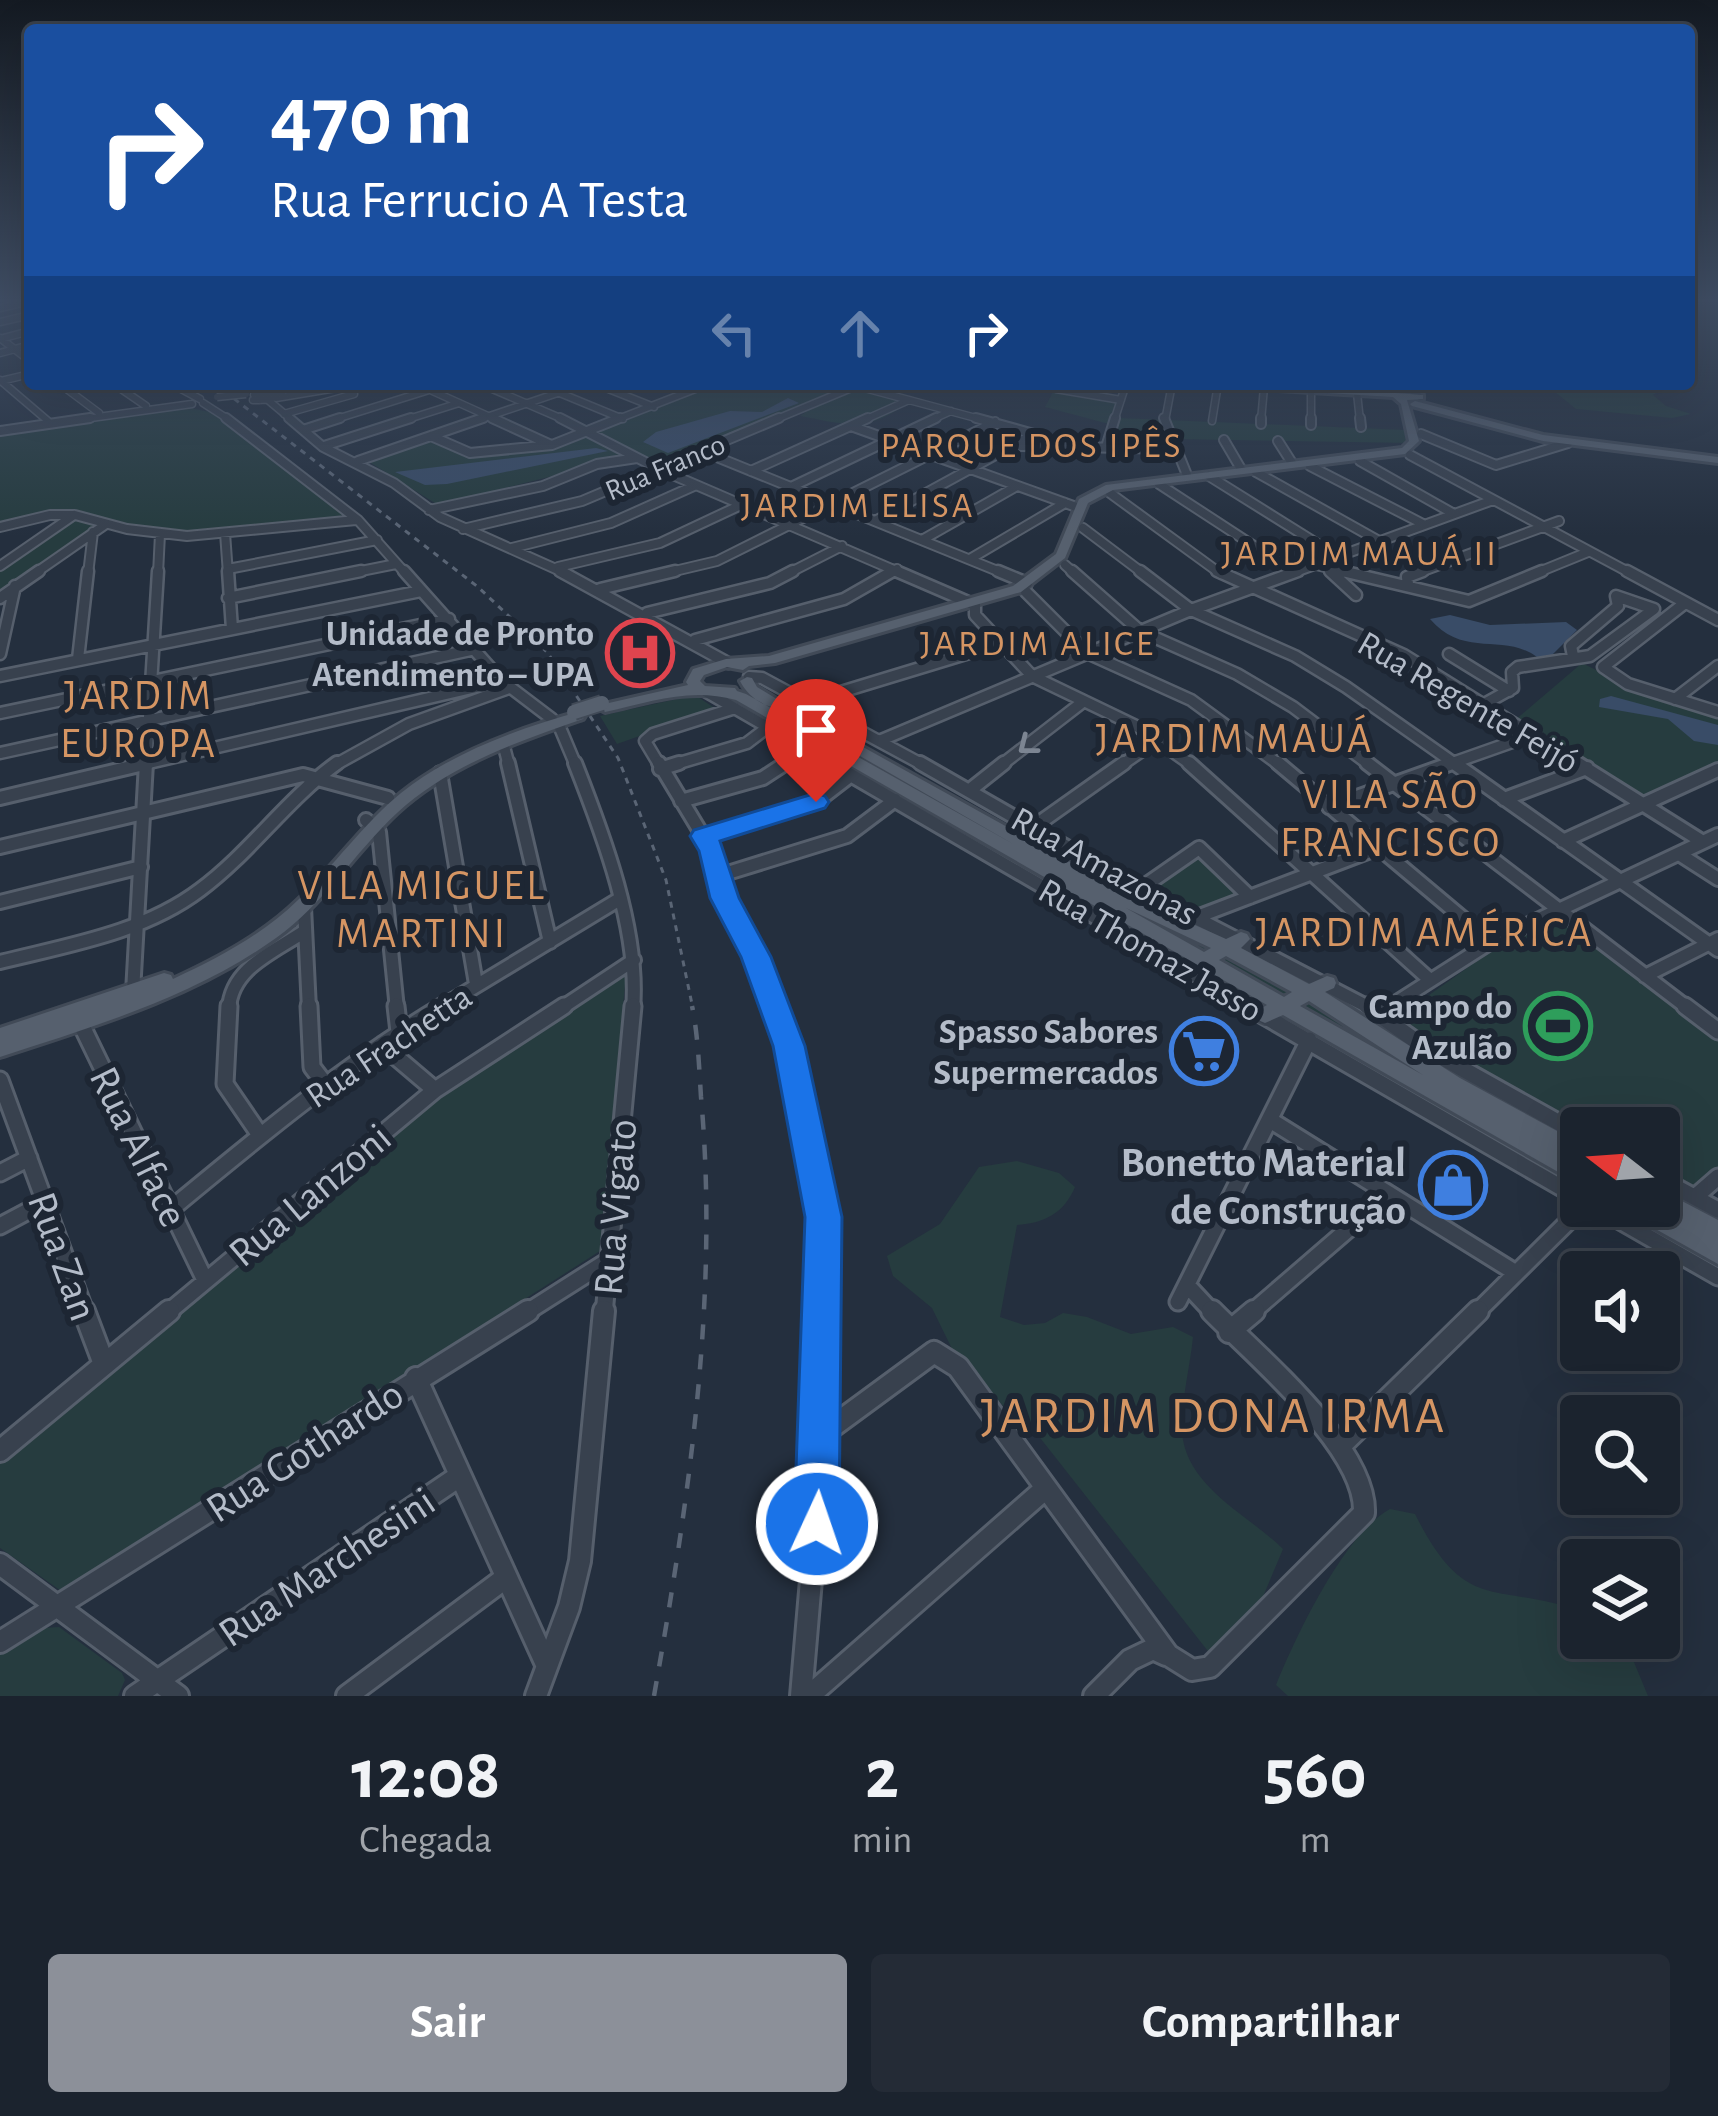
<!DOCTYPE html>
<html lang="pt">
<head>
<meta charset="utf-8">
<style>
  body { margin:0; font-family:"Alegreya Sans",sans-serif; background:#242b36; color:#f1f3f6; height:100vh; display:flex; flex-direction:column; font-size:45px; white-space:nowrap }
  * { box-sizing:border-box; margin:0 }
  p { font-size:39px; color:#a0a4aa }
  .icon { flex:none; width:66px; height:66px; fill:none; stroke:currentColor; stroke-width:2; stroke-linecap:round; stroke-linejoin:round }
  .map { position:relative; height:1696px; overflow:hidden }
  .drawer { display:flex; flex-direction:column; background:#1b232e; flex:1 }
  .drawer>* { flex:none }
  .hud { position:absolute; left:24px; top:24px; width:1671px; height:366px; border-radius:12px; box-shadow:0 12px 48px #0002,0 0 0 3px #39404a; background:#1a4fa0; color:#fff; overflow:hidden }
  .needle { width:78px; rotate:287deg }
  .tools { position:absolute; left:1560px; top:1107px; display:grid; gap:24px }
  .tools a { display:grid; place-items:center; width:120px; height:120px; border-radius:12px; background:#1b232e; box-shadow:0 12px 48px #0002,0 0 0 3px #39404a; font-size:60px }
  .pin { position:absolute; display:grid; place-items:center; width:102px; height:102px; color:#fff; margin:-123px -51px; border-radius:50% 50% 50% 0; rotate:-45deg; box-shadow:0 0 12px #0007 }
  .pin .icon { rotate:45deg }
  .me { position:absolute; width:132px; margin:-66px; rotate:3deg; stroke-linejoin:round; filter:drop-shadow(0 0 9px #0008) }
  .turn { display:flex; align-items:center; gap:42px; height:252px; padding:0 48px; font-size:54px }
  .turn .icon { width:156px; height:156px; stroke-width:2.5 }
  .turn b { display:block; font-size:84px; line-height:102px }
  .lanes { display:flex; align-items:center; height:114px; padding:0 48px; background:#0003; justify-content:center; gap:60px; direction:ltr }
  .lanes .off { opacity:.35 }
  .eta { display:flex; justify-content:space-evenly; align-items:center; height:204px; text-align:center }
  .eta b { font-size:72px; font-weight:600; line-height:84px }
  .primary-button { display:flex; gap:24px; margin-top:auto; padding:24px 48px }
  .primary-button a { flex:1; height:138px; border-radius:12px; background:#8c9099; color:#fff; font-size:48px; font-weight:600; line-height:138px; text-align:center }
  .primary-button a+a { background:#242b36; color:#f1f3f6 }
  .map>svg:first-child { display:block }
</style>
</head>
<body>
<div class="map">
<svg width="1718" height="1696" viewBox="0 0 1718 1696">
  <rect width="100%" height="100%" fill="#242f3e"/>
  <path fill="#263c3f" d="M715,384H857L908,402C868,434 844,424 800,416L822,401L661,466L599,432Z
    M1558,384H1670L1653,395L1666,406L1691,414L1672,418L1576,409L1555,392Z
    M1054,390L1116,401L1109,424L1045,407Z
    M182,406L214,413L347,515L195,533L163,531L76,512L0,525V433Z
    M1120,418L1406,430L1410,443L1113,438Z
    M591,434L628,457L438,505L366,460L428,440L469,455L560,445Z
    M81,517L96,525L0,594V568Z
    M1582,663L1626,685L1718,716V769L1640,801L1514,721Z
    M741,691L1119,901C1283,972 1431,1076 1581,1172L735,693Z
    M695,695L716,709L617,744L600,716Z
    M1198,853L1242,895L1196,914L1147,888Z
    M1559,918L1718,1037V1167L1692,1191L1659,1172V1128H1581L1429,1046L1401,1015L1498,946Z
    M626,975L600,1251L64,1593L0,1548V1458L442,1089Z
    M1017,1161L1059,1173L1075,1187C1064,1213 1045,1223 1017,1225L1000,1317L1024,1325L1045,1323L1063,1313L1087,1317L1131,1334L1173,1327L1193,1337C1190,1368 1179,1409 1183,1440C1192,1490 1251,1517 1283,1549L1262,1599L1211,1655L1026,1420L1006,1409L954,1353L932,1308L893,1276L887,1256L940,1224L979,1167Z
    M1390,1509L1415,1514C1466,1615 1492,1581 1581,1611V1638H1624L1648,1696H1288L1276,1685C1296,1636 1344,1534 1390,1509Z
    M59,1627L122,1673L125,1680L118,1696H0V1654L44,1628Z"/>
  <path fill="#394c67" d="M788,398L799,403L668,453L643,442L656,432L730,411L762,412Z
    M596,448L608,451L447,484L425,485L395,472Z
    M1450,615L1490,625L1566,622L1577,630L1552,655L1537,657C1503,632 1464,659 1430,619Z
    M1611,696L1718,725V745L1694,741L1668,719L1599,707L1600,699Z"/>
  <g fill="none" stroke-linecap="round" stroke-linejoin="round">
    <g stroke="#565f6c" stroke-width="9">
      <path id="minor-far5" d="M0,308L30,301
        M0,322L30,315
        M0,338L30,361
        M0,339L30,331
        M0,353L30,345
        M0,380L48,421
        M1,381L30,374
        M60,384L99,413
        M114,384L146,406
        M172,384L200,399
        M417,384L499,421
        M481,384L567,421
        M538,384L623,419
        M596,384L654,407
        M1404,384L1420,397
        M857,386L987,421
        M1056,389L1121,400
        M1311,390V421
        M1357,393L1360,421
        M276,398L360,384
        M253,400C264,400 274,400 282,392L254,395L260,400
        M268,400L293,421
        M203,403L231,421
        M284,414L354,394
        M69,421L192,404
        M330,421L429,390
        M402,421L459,403
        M475,421L584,384
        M613,421L708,384
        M772,421L861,384
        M862,421L909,400
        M929,421L951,411
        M1114,421L1126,384
        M1165,421L1172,384
        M1212,421L1218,384
        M1261,421L1264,387"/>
    </g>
    <g stroke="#565f6c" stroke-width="12">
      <path id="minor-far4" d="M226,418L358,520L406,574
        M289,418L323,447L394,483L440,517L567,574
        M492,418L551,445
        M560,418L659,469L903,574
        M1164,418L1187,475
        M1311,418V425
        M1360,418L1361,427
        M1261,424V418
        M851,426L1079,508
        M303,430L340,418
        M0,431L90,418
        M1421,434L1496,465L1568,443
        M431,436L470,453L552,445L620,418
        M1224,440L1241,469
        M1278,441L1292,463
        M324,446L411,418
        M1021,446L1176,449
        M1106,447L1115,418
        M702,451L1005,574
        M1410,455L1632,574
        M358,461L483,418
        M1360,461L1454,514
        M1310,466L1423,524
        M751,471L868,418
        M1256,472L1379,541
        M1209,476L1337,556
        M1159,484L1294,572
        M791,487L936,418
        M1110,493L1221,574
        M429,510L543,486L597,464L637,458
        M875,521L1034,434L976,418
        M0,527L50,515H75L127,529L187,536L356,520
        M1083,528L1144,574
        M463,529L582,501L779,418
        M225,533L228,574
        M922,540L1017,486
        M512,548L611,523L696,485
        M970,559L1065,503
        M1065,565L1075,574
        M1316,565L1354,574
        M0,566L74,515
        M558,567L660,543L743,504
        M1326,567L1334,574
        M228,569L377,540
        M34,574L106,524
        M88,574L93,532
        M158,574L160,534
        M346,574L396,564
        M662,574L717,561L995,422
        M787,574L842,546
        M888,574L897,569
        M1290,574L1493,500
        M1415,574L1559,521
        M1534,574L1588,552"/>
    </g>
    <g stroke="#565f6c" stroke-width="15">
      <path id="minor-far3" d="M228,571L232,629
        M404,571L502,681L552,719
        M560,571L728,663
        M896,571L975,605V615L1032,676L1138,727L1193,766
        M998,571L1027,583
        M1072,571L1140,631L1237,674L1293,707L1371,766
        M1140,571L1191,610L1295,656L1346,687L1458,766
        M1217,571L1404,655L1582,766
        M1330,571L1356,595
        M1342,571L1469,601L1542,571
        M1627,571L1718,620
        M1408,584L1407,577L1423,571
        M600,589L675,571
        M1026,592L1087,653L1191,700L1281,766
        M0,598L39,571
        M228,598L361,571
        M1685,603L1603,667L1628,684L1718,712
        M647,613L770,583L793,571
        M695,640L844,599L893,571
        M0,654L15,586
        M1449,654L1509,691
        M78,659L88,571
        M0,676L421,591
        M749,677L762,678L925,766
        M705,691L835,766
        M1675,699L1718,666
        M808,702L1002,643
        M1486,703L1513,688L1512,672L1518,667L1590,656L1654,609L1616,596L1618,606L1571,646L1573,656
        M0,713L449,619
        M558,723L576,766
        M879,741L1191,610L1298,571
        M503,743L509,766
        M0,753L475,649
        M136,766L502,681
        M146,766L158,571
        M333,766L409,724L509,688
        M660,766L645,741L653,734L735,708
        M669,766L747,743L768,727
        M781,766L807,750
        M1000,766L1084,701
        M1120,766L1159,739
        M1444,766L1535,734"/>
    </g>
    <g stroke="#565f6c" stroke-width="18">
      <path id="minor-far2" d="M508,763L550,942
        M575,763C603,834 640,932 633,1009
        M659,763L712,851L725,898L776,1009
        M830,763L1253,1009
        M920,763L1140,889L1372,1009
        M1189,763L1430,980
        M1278,763L1491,942
        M1367,763L1689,1009
        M1454,763L1718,950
        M1577,763L1703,842
        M660,769L679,763
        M440,773L476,984
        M970,790L1004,763
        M0,798L148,763
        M1504,799L1587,768
        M681,801L763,778L786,763
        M1329,807L1452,763
        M366,820L379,832L397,1009
        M1035,826L1124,763
        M703,836L816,802L851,775
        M1563,841L1718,770
        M0,847L303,775L388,798
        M1679,854L1718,879
        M718,876L847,836L895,800
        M1140,889L1199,848L1250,897
        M0,902L141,867
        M304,907L309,1009
        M1197,917L1378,848
        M0,962C68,945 143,933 200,890C250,853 286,800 337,763
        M1645,976L1718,939
        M133,992L146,763
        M229,1009C231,968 274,952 305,931
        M438,1009L618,900
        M560,1009L634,960
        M1386,1009L1491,942L1718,835"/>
    </g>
    <g stroke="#565f6c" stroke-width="21">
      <path id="minor-far1" d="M229,1006L225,1084L260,1135
        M309,1006L312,1067L325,1084
        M396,1006L399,1032
        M775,1006L789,1046L824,1217L822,1314
        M1247,1006L1581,1199
        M1367,1006L1427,1049L1581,1135
        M1685,1006L1718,1031
        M1379,1013L1391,1006
        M78,1018L205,1280
        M382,1045L435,1090
        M0,1080L86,1314
        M1270,1120L1516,1273
        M0,1173L29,1158
        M1659,1178L1718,1210
        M1695,1197L1718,1177
        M1594,1206L1718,1277
        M171,1209C258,1137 346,1064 443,1006
        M0,1226L45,1202
        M1187,1285L1214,1314
        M1178,1302L1309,1040
        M166,1314L435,1090L564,1006
        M524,1314L609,1260
        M604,1314L633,1006
        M1250,1314L1389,1194
        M1475,1314L1584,1206"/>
    </g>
    <g stroke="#565f6c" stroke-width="26">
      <path id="minor" d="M84,1311L104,1364
        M1229,1332L1254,1311
        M416,1378L547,1666
        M821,1435L934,1352L958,1367L1168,1655L1192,1670L1210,1667L1364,1513C1367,1448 1257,1357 1212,1311
        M1341,1445L1478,1311
        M0,1451L169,1311
        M0,1564L178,1696
        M0,1642L528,1311
        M135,1696L458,1477
        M347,1696L504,1579
        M536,1696L569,1607L580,1561L604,1311
        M801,1696L819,1487L822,1311
        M809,1696L1046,1488
        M1094,1696L1130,1660L1153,1649L1166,1655"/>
    </g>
    <g stroke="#414a57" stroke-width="6">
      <path id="major" d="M1225,384H1271L1423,395V399L1407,400L1419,441L1405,454L1113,490L1088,503L1065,558L1021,592L775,663L749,666L743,670L727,667L704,675L700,681L705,686L735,688L737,691L746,694L1015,845L806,725L808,722H818L1135,898L1226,939L1241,932L1247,934L1250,939L1241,948L1309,984L1327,976L1334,978L1336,983L1334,988L1325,992L1460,1078L1581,1144V1185L1283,1015L1265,1023L1258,1020L1255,1015L1258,1010L1267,1005L1204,969L1187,977L1180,975L1178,970L1189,960L736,700C689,687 651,702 605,712L598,708L600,705L688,685L686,682L693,669L726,659L769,656L1013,586L1056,554L1079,499L1106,485L1402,448L1409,441L1401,404L1393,397L1229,387ZM1126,908L1211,948L1204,952ZM1226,956L1292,992L1284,997L1219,960ZM1309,1001L1423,1075L1300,1006Z
        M1415,401L1543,435L1718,457V463L1543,441L1412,406L1410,404Z
        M747,677L752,678L757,687L780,701L782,704L780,707C764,709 747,695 740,681Z
        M578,712L585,716L583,719C517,742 449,765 397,813C354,853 324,904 276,938C194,997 95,1026 0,1057V1028L164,973L171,975L173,979C218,958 262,935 298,900C334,866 363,824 401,793C451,753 517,729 578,712Z
        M1659,1189L1718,1220V1264L1627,1213L1624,1206H1659Z"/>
    </g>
    <use href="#minor-far5" stroke="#38414e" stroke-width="6"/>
    <use href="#minor-far4" stroke="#38414e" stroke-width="8"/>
    <use href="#minor-far3" stroke="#38414e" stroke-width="10"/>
    <use href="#minor-far2" stroke="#38414e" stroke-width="12"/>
    <use href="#minor-far1" stroke="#38414e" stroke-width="15"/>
    <use href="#minor" stroke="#38414e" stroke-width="20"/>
    <use href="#major" fill="#56606e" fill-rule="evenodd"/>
    <path stroke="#5a6575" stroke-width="3" stroke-dasharray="6 6" stroke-linecap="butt" d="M215,384L478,587L547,652L618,758L666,880L693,1009"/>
    <path stroke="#5a6575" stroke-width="4.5" stroke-dasharray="15 15" stroke-linecap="butt" d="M654,1696C689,1498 719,1298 701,1097C699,1066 698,1035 692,1006"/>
    <g stroke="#565f6c" stroke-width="9" stroke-linecap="butt">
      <path id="minor-bridge" d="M217,397L246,394"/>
    </g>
    <g stroke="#414a57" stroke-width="18" stroke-linecap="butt">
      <path id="major-bridge" d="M574,712L602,703"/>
    </g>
    <use href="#minor-bridge" stroke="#38414e" stroke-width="6"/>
    <use href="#major-bridge" stroke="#56606e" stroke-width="14"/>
  </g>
  <defs><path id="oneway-chevron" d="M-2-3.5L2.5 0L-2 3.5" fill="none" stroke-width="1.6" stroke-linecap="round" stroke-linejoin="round" transform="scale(3)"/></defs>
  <use stroke="#7c8592" href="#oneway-chevron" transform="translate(1027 746) rotate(142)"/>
  <linearGradient id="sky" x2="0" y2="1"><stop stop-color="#141a22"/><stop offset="0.56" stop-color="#3f4d63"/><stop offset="1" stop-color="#3f4d63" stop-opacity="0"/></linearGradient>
  <rect width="1718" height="536" fill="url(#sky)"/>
  <path fill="#1a73e8" stroke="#114b97" stroke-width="3" d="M816,793L825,796L829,802L825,808L720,841L739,898L771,957L805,1046L842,1217L839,1524L833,1540L817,1547L801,1540L794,1524L805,1217L773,1046L741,957L710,898L699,851L690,836L694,830Z"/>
  <defs>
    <g id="hospital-ring" transform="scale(3.45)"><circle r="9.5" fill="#1d2633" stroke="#e0444e" stroke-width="1.5"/><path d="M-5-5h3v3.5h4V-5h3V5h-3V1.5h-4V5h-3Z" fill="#e0444e"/></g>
    <g id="stadium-ring" transform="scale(3.45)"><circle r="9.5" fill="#1d2633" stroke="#2e9e5b" stroke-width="1.5"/><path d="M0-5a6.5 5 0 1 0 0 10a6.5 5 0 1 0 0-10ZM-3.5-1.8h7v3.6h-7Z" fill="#2e9e5b"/></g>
    <g id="supermarket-ring" transform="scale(3.45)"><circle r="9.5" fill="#1d2633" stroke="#3f7fe0" stroke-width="1.5"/><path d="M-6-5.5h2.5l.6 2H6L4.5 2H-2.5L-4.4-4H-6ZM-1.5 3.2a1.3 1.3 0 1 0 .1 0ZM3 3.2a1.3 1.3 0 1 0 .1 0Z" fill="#3f7fe0"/></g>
    <g id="shop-ring" transform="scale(3.45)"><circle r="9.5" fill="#1d2633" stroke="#3f7fe0" stroke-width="1.5"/><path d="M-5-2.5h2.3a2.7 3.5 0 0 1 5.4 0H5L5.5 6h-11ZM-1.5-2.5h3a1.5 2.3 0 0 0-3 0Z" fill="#3f7fe0"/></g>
  </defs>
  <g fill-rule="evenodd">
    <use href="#hospital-ring" x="640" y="653"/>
    <use href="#stadium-ring" x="1558" y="1026"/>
    <use href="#supermarket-ring" x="1204" y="1051"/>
    <use href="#shop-ring" x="1453" y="1185"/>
  </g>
  <g text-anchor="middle" stroke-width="12" stroke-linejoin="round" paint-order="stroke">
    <g font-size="30" fill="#b4bcc9" stroke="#1d2633">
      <text transform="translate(665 467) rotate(-23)" y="10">Rua Franco</text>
    </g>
    <g font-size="36" letter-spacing="3" fill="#d59563" stroke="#1d2633">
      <text x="1032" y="457">PARQUE DOS IPÊS</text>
      <text x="858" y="517">JARDIM ELISA</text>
      <text x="1360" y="565">JARDIM MAUÁ II</text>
      <text x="1038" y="655">JARDIM ALICE</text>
    </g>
    <g font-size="36" font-weight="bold" fill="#b4bcc9" stroke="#1d2633" text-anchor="end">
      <text x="594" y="645">Unidade de Pronto<tspan x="594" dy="41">Atendimento – UPA</tspan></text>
      <text x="1512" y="1018">Campo do<tspan x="1512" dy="41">Azulão</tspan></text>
      <text x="1158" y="1043">Spasso Sabores<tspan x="1158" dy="41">Supermercados</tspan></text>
    </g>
    <g font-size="36" fill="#b4bcc9" stroke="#1d2633">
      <text transform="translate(1469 701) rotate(30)" y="13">Rua Regente Feijó</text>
      <text transform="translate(1105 865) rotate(29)" y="13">Rua Amazonas</text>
      <text transform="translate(1151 949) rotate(30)" y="13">Rua Thomaz Jasso</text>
      <text transform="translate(388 1045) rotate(-34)" y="13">Rua Frachetta</text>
    </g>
    <g font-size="42" letter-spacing="3" fill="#d59563" stroke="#1d2633">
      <text x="139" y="709">JARDIM<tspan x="139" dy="48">EUROPA</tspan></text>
      <text x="1235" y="752">JARDIM MAUÁ</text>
      <text x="1391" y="808">VILA SÃO<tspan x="1391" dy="48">FRANCISCO</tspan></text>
      <text x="422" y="899">VILA MIGUEL<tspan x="422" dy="48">MARTINI</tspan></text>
      <text x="1425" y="946">JARDIM AMÉRICA</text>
    </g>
    <g font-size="42" fill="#b4bcc9" stroke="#1d2633">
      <text transform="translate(140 1146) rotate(64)" y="15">Rua Alface</text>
      <text transform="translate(309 1194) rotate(-40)" y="15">Rua Lanzoni</text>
      <text transform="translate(614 1207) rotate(-85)" y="15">Rua Vigato</text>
      <text transform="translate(64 1256) rotate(70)" y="15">Rua Zan</text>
      <text transform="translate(304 1450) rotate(-33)" y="15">Rua Gothardo</text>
      <text transform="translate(326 1566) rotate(-34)" y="15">Rua Marchesini</text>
    </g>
    <g font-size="42" font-weight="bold" fill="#b4bcc9" stroke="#1d2633" text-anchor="end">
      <text x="1406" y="1176">Bonetto Material<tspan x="1406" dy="48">de Construção</tspan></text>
    </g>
    <g font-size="51" letter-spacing="3" fill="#d59563" stroke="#1d2633">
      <text x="1214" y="1432">JARDIM DONA IRMA</text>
    </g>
  </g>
</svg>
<div class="tools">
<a><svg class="needle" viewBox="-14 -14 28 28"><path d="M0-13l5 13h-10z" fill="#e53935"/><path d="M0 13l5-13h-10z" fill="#a0a4aa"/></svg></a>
<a><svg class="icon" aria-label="sound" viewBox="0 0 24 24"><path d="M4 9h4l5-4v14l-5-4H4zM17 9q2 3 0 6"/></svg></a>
<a><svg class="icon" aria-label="search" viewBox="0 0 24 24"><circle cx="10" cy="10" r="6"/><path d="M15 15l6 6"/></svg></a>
<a><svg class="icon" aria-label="layers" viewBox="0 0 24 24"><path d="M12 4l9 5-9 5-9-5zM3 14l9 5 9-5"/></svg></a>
</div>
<div class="pin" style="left:816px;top:802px;background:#d93025"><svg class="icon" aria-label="arrive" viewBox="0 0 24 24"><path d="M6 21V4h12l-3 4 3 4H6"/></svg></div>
<svg class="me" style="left:817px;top:1524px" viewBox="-20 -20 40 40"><circle r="17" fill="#1a73e8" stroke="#fff" stroke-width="3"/><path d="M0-11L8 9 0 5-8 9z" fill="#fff"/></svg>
<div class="hud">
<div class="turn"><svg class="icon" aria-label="right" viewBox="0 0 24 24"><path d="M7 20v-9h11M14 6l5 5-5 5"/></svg><div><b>470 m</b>Rua Ferrucio A Testa</div></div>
<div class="lanes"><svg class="icon off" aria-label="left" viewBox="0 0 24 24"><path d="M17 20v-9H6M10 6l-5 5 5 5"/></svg><svg class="icon off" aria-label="ahead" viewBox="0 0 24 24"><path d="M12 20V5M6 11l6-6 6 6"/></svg><svg class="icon" aria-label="right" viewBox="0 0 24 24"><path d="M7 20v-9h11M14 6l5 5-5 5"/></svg></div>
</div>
</div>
<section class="drawer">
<div class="eta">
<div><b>12:08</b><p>Chegada</p></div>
<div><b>2</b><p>min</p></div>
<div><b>560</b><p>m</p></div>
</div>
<div class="primary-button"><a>Sair</a><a>Compartilhar</a></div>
</section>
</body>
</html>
